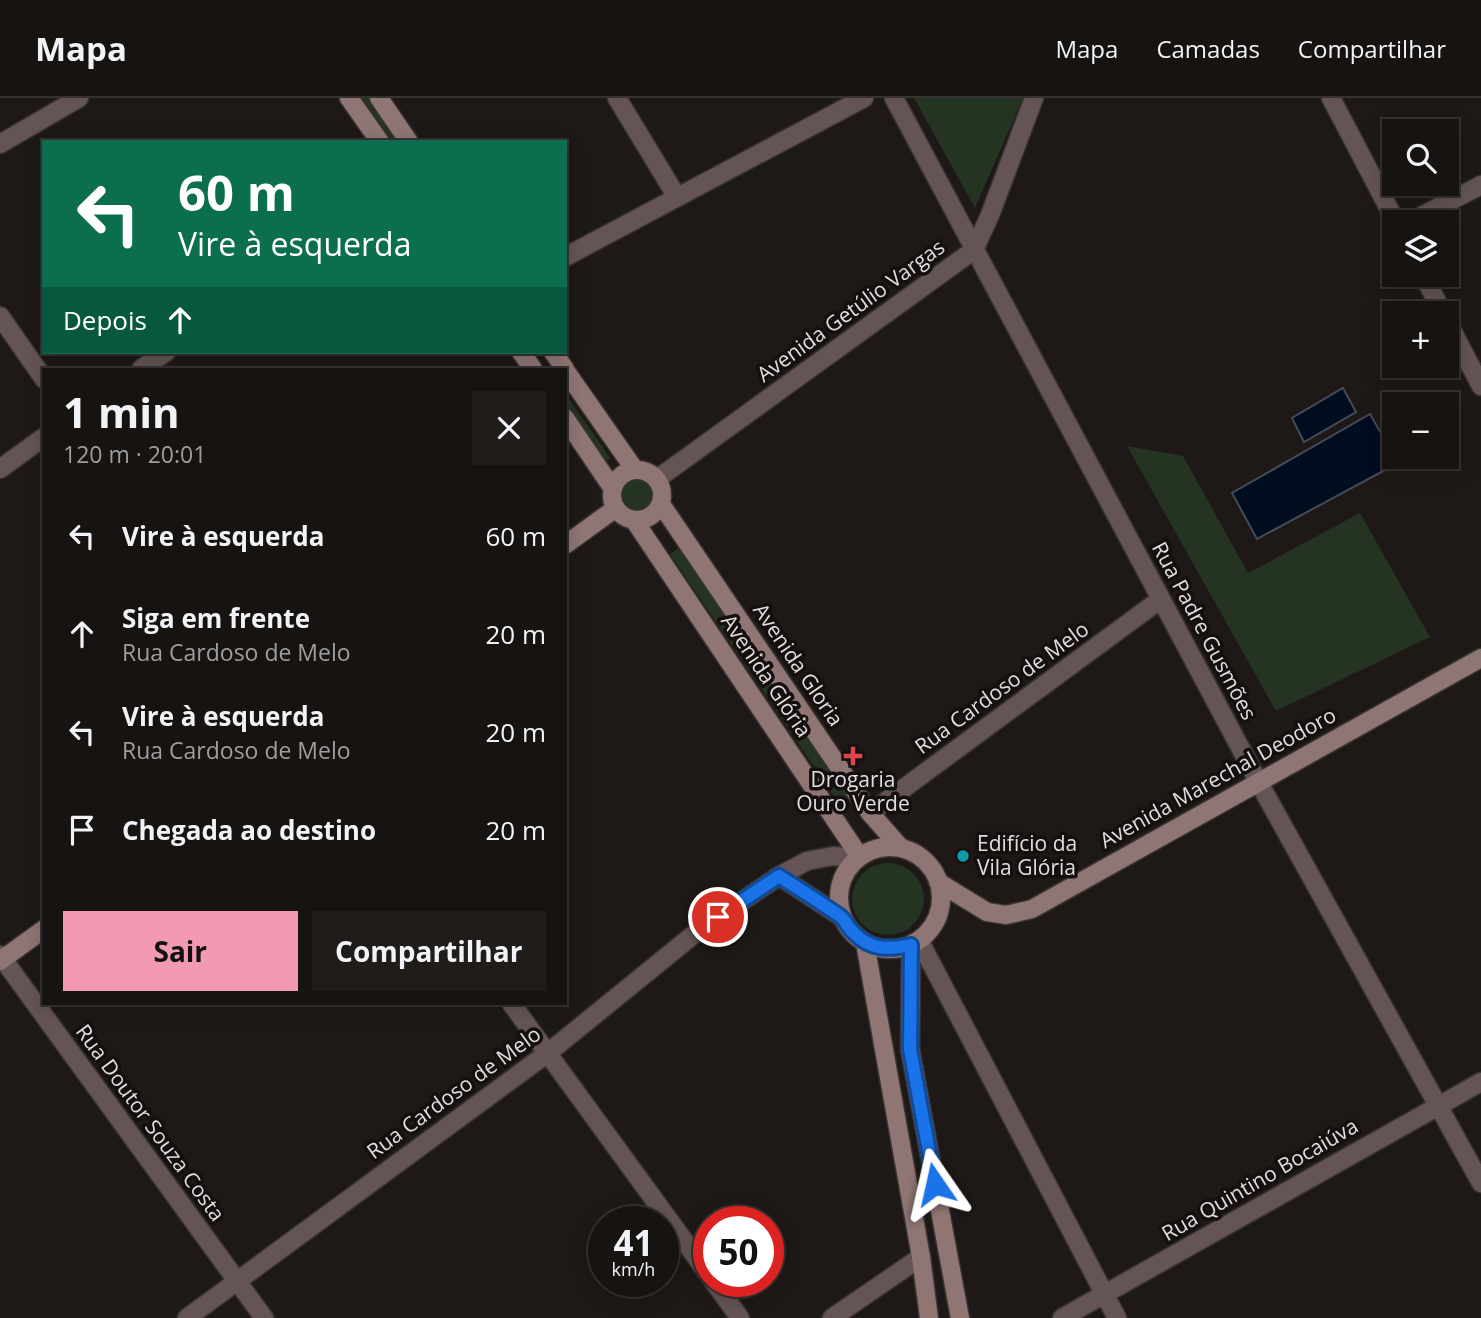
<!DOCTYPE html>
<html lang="pt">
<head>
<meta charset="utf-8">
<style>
  body { margin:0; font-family:"Open Sans",sans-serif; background:#1f1c1a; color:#f1f3f6; height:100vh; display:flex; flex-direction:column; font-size:26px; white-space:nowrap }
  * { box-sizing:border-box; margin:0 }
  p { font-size:23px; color:#9e9e9f }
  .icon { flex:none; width:38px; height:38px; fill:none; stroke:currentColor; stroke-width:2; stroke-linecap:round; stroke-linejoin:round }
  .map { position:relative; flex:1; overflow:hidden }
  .drawer { position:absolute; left:42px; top:270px; width:525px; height:637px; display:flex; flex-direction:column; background:#161311; border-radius:0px; box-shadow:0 4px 18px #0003,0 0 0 2px #353231 }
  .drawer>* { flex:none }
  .top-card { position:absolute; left:42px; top:42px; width:525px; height:214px; border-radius:0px; box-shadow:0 4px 18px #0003,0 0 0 2px #353231; background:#0b6e4f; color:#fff; overflow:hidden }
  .buttons { position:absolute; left:1382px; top:21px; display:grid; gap:14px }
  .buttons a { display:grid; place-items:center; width:77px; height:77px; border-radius:0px; background:#161311; box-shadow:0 4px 18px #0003,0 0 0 2px #353231; font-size:35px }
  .speed { position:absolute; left:588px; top:1108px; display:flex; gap:14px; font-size:35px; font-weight:700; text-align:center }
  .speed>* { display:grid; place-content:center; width:91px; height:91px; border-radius:50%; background:#161311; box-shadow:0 4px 18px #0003,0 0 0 2px #353231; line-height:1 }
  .speed small { font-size:18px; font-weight:400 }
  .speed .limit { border:10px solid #d22; background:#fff; color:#111 }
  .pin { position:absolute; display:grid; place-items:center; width:60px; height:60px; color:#fff; margin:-30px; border:4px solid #fff; border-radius:50%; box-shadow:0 2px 7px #0007 }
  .me { position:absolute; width:77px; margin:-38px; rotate:349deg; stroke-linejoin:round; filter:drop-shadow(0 0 5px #0008) }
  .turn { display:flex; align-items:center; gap:24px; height:147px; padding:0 21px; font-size:32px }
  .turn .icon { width:91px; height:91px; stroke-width:2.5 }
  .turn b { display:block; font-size:49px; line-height:60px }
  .then { display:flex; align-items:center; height:66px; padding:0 21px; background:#0003; gap:14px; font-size:26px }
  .round { display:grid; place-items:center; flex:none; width:74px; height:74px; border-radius:0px; background:#1f1c1a }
  .summary { display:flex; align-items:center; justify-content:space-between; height:119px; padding:0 21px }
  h1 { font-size:42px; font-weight:700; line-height:52px }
  .primary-button { display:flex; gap:14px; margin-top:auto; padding:14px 21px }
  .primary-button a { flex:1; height:80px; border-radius:0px; background:#f19ab1; color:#111; font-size:28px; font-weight:700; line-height:80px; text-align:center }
  .primary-button a+a { background:#1f1c1a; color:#f1f3f6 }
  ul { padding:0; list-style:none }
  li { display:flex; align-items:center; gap:21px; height:98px; padding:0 21px }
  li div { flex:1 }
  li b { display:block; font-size:26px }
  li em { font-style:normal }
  header { display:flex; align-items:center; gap:42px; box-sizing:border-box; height:98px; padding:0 35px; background:#161311; border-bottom:2px solid #353231 }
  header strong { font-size:33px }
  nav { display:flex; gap:38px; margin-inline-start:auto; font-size:24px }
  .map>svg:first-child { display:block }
</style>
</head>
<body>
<header>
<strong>Mapa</strong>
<nav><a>Mapa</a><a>Camadas</a><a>Compartilhar</a></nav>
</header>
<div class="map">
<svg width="1481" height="1220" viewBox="0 0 1481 1220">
  <rect width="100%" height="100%" fill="#1e1917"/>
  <path fill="#243322" d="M361,0H368L397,44H390Z
    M914,0H1023L975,110Z
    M565,295L611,361L604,362L565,304Z
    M1127,348L1183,358L1248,475L1360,415L1430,539L1276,613Z
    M619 396a17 17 0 1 1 34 0a17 17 0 1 1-34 0Z
    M679,450L848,700L840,707L670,456Z
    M852 801a36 36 0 1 1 72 0a36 36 0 1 1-72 0Z"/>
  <path fill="#000d1f" stroke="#444b58" stroke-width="2" d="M1343,290L1356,314L1304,344L1292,320Z
    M1370,316L1398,365L1257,441L1232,395Z"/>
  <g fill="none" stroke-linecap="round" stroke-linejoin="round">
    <g stroke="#393433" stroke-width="21">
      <path id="minor" d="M617,0L677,99
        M894,0L1258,683L1481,1085
        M565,159L864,0
        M141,271L166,254
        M0,371L44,339
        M870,715L1161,501
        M919,842L1117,1220
        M0,857L264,1220
        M832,1220L921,1159
        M1062,1220L1481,984"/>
    </g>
    <g stroke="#393433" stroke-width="21">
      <path id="tertiary" d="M1331,0L1396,124
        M0,46L79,0
        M1410,124L1481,87
        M1423,177L1443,215
        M0,218L44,281
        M1447,223L1481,288
        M657,381L974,152L990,117L1034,0
        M779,778L843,820
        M511,905L709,1177
        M713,1183L740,1220
        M187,1220L549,954L698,833L779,778L807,763L833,758L857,760"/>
    </g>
    <g stroke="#393433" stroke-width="21">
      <path id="secondary" d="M349,0L380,44
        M379,0L409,44
        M521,254L533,271
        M553,254L565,271
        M565,272L635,372
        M565,320L613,391
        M612 397a25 25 0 1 1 50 0a25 25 0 1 1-50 0Z
        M661,406L870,715L901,750
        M634,422L860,759
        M565,447L616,410
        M839 800a51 51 0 1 1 102 0a51 51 0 1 1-102 0Z
        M938,784L987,814L1006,817L1032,811L1481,560
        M865,845L921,1159L929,1220
        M911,847L910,951L960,1220
        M0,863L44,831"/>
    </g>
    <use href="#minor" stroke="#645554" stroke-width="18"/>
    <use href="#tertiary" stroke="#645554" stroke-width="18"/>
    <use href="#secondary" stroke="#8f7674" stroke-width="18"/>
  </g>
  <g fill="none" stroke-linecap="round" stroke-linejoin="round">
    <g stroke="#114b97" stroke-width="18">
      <path id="route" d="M718,819L779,778C799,791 820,804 840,818C846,823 848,830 854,835C870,852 889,852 911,847L910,951L935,1086"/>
    </g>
    <use href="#route" stroke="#1a73e8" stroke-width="12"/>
  </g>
  <path fill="#e0444e" stroke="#15100f" stroke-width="2.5" d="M849.5 647.5h7v7h7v7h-7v7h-7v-7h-7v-7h7z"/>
  <circle fill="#0f9aa8" stroke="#15100f" stroke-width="2.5" cx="963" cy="758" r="7"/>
  <g text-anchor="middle" stroke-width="7" stroke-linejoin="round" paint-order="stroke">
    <g font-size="21" fill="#e1dddc" stroke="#15100f">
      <text transform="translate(851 213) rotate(-36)" y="7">Avenida Getúlio Vargas</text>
      <text transform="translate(1204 533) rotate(62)" y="7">Rua Padre Gusmões</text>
      <text transform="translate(798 567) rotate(56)" y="7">Avenida Gloria</text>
      <text transform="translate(766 578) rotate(56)" y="7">Avenida Glória</text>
      <text transform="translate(1002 590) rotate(-36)" y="7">Rua Cardoso de Melo</text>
      <text transform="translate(1218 680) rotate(-29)" y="7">Avenida Marechal Deodoro</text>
      <text transform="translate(454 995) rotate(-36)" y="7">Rua Cardoso de Melo</text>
      <text transform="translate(150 1025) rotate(54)" y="7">Rua Doutor Souza Costa</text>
      <text transform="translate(1260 1082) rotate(-30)" y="7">Rua Quintino Bocaiúva</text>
    </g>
    <g font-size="21" fill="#e1dddc" stroke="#15100f">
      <text x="853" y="689">Drogaria<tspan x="853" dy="24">Ouro Verde</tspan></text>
      <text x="977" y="753" text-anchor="start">Edifício da<tspan x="977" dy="24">Vila Glória</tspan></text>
    </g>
  </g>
</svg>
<div class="buttons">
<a><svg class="icon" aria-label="search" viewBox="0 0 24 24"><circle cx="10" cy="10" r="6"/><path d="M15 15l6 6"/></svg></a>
<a><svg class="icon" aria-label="layers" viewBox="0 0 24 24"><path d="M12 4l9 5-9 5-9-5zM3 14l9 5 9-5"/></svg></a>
<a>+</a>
<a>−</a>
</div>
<div class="speed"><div>41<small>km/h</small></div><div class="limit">50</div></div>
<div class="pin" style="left:718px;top:819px;background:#d93025"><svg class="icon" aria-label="arrive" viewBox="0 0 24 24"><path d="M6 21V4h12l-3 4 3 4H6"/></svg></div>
<svg class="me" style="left:935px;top:1086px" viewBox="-20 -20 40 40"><path d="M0-17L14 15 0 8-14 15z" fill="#1a73e8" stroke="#fff" stroke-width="4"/></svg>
<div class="top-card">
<div class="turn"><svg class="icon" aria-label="left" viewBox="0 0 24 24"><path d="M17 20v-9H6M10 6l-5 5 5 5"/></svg><div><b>60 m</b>Vire à esquerda</div></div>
<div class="then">Depois<svg class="icon" aria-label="ahead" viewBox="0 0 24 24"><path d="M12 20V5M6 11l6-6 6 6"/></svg></div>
</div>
<section class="drawer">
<div class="summary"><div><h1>1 min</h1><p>120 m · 20:01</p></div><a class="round"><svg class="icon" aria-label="close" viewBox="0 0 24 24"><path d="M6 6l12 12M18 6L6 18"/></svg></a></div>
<ul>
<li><svg class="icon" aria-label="left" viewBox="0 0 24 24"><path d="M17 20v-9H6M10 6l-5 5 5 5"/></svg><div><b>Vire à esquerda</b></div><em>60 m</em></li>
<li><svg class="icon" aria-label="ahead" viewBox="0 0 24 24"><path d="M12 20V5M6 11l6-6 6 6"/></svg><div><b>Siga em frente</b><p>Rua Cardoso de Melo</p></div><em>20 m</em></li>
<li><svg class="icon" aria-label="left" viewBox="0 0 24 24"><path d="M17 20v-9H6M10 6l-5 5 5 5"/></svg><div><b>Vire à esquerda</b><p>Rua Cardoso de Melo</p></div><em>20 m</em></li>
<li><svg class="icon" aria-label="arrive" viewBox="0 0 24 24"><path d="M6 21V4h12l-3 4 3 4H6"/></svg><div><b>Chegada ao destino</b></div><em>20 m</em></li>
</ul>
<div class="primary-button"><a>Sair</a><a>Compartilhar</a></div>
</section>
</div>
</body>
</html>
